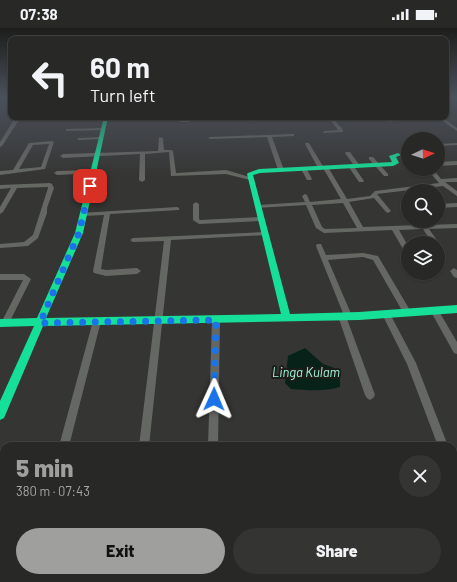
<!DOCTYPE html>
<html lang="en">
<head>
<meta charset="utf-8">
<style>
  body { margin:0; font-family:Barlow,sans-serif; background:#343432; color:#f1f3f6; height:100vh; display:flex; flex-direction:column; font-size:15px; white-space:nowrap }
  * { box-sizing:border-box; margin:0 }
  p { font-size:13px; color:#a5a6a7 }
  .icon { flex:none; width:22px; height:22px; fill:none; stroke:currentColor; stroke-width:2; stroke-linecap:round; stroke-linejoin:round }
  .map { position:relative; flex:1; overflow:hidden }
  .details { position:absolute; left:0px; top:414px; width:457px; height:140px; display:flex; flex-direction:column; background:#282826; border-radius:12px 12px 0 0; box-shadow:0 1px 3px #0004,0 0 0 1px #444443 }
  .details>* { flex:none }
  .banner { position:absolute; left:8px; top:8px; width:441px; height:84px; border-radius:8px; box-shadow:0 1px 3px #0004,0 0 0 1px #444443; background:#282826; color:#f1f3f6; overflow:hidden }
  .needle { width:26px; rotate:86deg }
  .buttons { position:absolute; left:401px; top:104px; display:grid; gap:8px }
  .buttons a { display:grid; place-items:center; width:44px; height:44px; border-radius:50%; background:#282826; box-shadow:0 1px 3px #0004,0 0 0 1px #444443; font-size:20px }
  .pin { position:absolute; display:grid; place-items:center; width:34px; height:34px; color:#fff; margin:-17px; border-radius:8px; box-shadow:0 2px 6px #0006 }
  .me { position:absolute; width:44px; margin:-22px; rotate:1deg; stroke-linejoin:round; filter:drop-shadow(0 0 3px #0008) }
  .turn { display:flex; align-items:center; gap:14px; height:84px; padding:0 16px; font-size:18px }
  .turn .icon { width:52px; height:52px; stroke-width:2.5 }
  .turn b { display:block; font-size:28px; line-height:34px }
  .round { display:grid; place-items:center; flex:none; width:42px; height:42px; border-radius:21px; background:#343432 }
  .overview { display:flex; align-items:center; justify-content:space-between; height:68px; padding:0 16px }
  h1 { font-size:24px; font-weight:800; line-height:30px; color:#9f9f9d }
  .button { display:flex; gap:8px; margin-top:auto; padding:8px 16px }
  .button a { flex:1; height:46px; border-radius:24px; background:#9f9f9d; color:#111; font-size:16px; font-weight:800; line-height:46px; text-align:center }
  .button a+a { background:#343432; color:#f1f3f6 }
  .status { display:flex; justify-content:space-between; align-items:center; height:28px; padding:0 20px; background:#282826; direction:ltr }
  .status svg { height:11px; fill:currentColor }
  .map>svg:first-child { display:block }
</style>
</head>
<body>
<div class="status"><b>07:38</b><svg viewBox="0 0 49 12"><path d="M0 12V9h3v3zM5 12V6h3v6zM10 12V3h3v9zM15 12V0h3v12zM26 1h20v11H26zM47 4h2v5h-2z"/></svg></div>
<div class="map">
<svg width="457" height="554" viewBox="0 0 457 554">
  <rect width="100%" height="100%" fill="#353533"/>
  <path fill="#072218" d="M305,320L323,336L340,342V359C324,364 308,362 291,361L285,355L288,328Z"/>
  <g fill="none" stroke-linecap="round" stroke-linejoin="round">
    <path fill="#656862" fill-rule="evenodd" d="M22,89H32L19,92L2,118L0,119V114L15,90Z
      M187,89H191L189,94H181L179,93L185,92Z
      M328,89H332L343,102V104L323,105V104L325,103L338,102Z
      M386,89H390L393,93L389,94Z
      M437,89H442L457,100V103Z
      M103,100L105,101V102L67,103L65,102L67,101Z
      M292,106H294V108L272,109L284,142L281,144L278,142L267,109L210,111L208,110L210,109Z
      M103,109V111H101L79,112L77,111L79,110Z
      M159,109L163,110L164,122H171L173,123L176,145L226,142L253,150L250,152L226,146L171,148L169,124L145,126V152L142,154L139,152L140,126L63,130L60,128L63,126L158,123Z
      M52,113L54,114L45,141L0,147V143L13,142L29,115ZM49,116L41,139L19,141L33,117Z
      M305,115H309L324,140L328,139L347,171L370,168L375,163L439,155L427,141H433L441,151L457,150V154H445L457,163V168L443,158L377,166L391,183L388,185L386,184L374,170L349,174L363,199L420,197L417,193H423L426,197L457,196V200L429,201L439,215L438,217V215H432L423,201L399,202L408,218V226H406L392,202L324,205L316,200L306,177L256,180L255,179L258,177L305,174L302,168L305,166L307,167L310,174L341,171L323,140L321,142L318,140L305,116ZM343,175L357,200L325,201L322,199L312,177Z
      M457,115V117L438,118L439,116Z
      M346,124H350L360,138L359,139H355L345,125Z
      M369,129H373L388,146V148H384L369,131Z
      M457,133V137L438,138V134Z
      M349,137H353L364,153L363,154H359L348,138Z
      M302,140H306L312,151L311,152H307L301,141Z
      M93,142L96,144L95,145L57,147L54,145L57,143Z
      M50,155L52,156L54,160L47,180V185L38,210L28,218L0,220V216L24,214L33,207L48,160V159L17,160L3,184L0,186V179L11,160L0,161V157Z
      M196,174L199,176V191L200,192L261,189L264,191L261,193L199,196L193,192V176Z
      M457,175V179L438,180V176Z
      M177,179L179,180V182L110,186L101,241L106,242L137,240L141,243L137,246L106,248L94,245L93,243L104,187L83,188L81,187V185Z
      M265,204L268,206L267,207L171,212L149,418H139L164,213L133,214L130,212L133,210Z
      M317,216H321L326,227L363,225L378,228L411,284L410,286H404L373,232L363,229L328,232L352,288L351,290L347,291L375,367L373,370L370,372L367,370L365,367L338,288L339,286L343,285L316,218Z
      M454,240L457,242V250L454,249L450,243Z
      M0,246H24L31,251L8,297H2L1,295L23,252H0Z
      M434,279L437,280L457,314V326L454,325L430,282L431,280Z
      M386,283L389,284L416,335L448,418H438L407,336L382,286L383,284Z
      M216,289L219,290L220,292L218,418H208L212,292L213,290Z
      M97,290L100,291L101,293L69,418H59L93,293L94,291Z
      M453,439L457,441V462L453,460Z
      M21,550H35L34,554H20Z
      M122,550H136L135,554H121Z
      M203,550H217V554H203Z
      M352,550H366L367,554H353Z
      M415,550H429L430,554H416Z"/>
    <path fill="#16e098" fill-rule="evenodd" d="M104,89H108L83,205L46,290L281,286L247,146L248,145L259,141L392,134L389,128L398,125L401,127L396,129L399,135L393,138L260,145L253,147L290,286L359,284L457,277V285L359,292L43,298L4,390L0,392V373L34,298L0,299V291L37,290L75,205Z"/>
  </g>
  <linearGradient id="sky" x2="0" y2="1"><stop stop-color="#1d1d1c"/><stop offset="0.47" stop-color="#4b515b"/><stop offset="1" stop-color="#4b515b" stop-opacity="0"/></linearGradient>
  <rect width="457" height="148" fill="url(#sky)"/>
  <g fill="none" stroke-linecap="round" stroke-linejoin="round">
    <path stroke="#1a73e8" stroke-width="7" stroke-dasharray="0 12.6" d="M90,158L79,205L40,295L216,292L214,371"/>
  </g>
  <g text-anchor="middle" stroke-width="4" stroke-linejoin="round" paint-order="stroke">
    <g font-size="13" font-style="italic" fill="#9ef8d1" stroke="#1d1d1c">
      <text x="306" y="349">Linga Kulam</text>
    </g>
  </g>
</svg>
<div class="buttons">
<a><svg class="needle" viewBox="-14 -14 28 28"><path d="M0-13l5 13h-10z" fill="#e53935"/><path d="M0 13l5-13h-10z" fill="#a5a6a7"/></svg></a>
<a><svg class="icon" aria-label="search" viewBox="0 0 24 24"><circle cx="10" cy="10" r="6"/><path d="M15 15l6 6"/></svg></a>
<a><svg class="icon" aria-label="layers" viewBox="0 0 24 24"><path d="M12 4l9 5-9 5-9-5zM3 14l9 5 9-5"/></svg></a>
</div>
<div class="pin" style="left:90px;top:158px;background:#d93025"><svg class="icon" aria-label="arrive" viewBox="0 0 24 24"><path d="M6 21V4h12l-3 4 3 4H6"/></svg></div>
<svg class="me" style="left:214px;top:371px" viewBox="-20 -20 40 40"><path d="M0-17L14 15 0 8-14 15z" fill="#1a73e8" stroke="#fff" stroke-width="4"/></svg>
<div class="banner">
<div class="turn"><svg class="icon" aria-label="left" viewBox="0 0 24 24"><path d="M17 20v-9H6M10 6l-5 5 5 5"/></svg><div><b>60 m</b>Turn left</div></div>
</div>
<section class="details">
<div class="overview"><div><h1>5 min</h1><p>380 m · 07:43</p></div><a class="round"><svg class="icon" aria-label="close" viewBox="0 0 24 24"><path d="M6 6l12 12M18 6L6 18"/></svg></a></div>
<div class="button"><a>Exit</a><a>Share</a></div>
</section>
</div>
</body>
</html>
